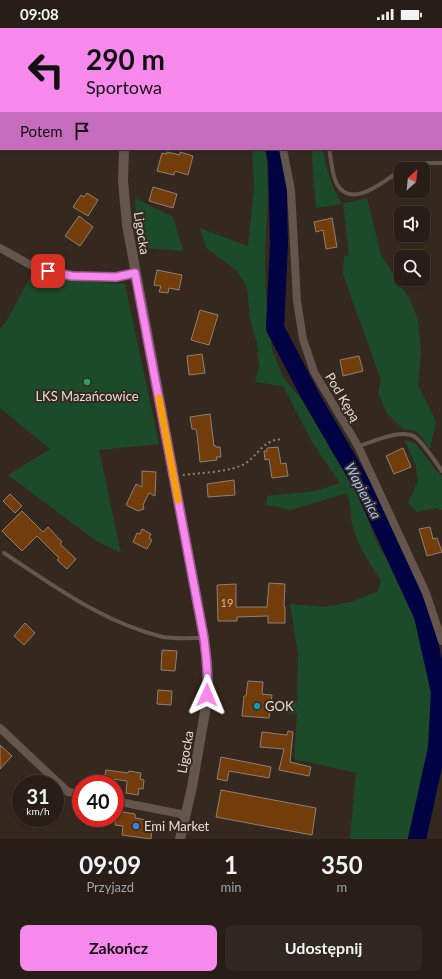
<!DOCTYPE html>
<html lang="pl">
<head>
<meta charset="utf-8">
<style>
  body { margin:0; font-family:Lato,sans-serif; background:#302720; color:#f1f3f6; height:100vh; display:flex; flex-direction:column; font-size:15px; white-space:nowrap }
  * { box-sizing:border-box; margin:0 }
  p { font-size:13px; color:#a5a2a1 }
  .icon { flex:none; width:22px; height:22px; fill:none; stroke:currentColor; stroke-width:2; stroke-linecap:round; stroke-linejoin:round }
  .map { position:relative; height:811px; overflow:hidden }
  .side { display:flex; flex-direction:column; background:#281e17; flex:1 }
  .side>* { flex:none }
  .top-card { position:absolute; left:0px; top:0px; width:442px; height:122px; box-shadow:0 1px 3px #0004,0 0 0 1px #443c36; background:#f788ec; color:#111; overflow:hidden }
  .needle { width:26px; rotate:27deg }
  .controls { position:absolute; left:394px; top:134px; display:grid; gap:8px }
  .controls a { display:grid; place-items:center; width:36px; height:36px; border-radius:8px; background:#281e17; box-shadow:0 1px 3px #0004,0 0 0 1px #443c36; font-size:20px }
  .speed { position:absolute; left:12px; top:747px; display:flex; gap:8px; font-size:20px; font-weight:700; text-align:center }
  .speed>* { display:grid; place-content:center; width:52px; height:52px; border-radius:50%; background:#281e17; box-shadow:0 1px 3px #0004,0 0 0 1px #443c36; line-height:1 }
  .speed small { font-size:10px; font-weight:400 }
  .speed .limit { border:6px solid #d22; background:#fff; color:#111 }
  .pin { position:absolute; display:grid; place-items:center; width:34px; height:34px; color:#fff; margin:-17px; border-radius:8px; box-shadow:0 2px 6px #0006 }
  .me { position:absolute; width:44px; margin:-22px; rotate:1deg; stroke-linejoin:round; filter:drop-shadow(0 0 3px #0008) }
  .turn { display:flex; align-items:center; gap:14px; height:84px; padding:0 20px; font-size:18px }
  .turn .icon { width:52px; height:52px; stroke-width:2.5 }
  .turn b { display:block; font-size:28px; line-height:34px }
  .then { display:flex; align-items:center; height:38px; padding:0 20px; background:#0003; gap:8px; font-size:15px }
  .eta { display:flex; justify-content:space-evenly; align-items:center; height:68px; text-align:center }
  .eta b { font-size:24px; font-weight:700; line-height:28px }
  .primary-button { display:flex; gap:8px; margin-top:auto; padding:8px 20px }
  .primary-button a { flex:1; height:46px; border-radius:8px; background:#f788ec; color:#111; font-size:16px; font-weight:700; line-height:46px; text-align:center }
  .primary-button a+a { background:#302720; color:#f1f3f6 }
  .status { display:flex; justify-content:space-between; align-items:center; height:28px; padding:0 20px; background:#281e17; direction:ltr }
  .status svg { height:11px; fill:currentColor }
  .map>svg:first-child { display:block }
</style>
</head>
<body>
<div class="status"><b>09:08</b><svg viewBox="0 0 49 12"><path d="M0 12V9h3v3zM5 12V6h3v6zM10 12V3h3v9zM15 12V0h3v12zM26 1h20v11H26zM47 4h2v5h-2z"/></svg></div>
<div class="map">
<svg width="442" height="811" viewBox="0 0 442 811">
  <rect width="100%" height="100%" fill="#35281f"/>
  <path fill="#1c4b2a" d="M252,121H265L266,123L268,165L265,227L266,268L272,321L283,349L307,378L347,447L365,484L377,515L399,551L416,594L431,649L433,702L426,750L411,803V811H350L356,745L294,731L297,686L283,685L285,671L296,673L297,678L298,626L290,576L325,579L351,574L378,563L381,553C370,535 357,517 352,496C350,485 351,476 347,465L291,482L266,477L267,468L316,463L340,455L312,414L283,358L255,354L259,339L257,315L250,291L247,259L236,242L206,220L200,200L248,218L254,159Z
    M313,121H323C326,141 332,159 342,176L367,170L381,227L410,272L418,292L421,324L418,357L436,393L430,421C421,408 420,402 403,401L387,385L378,365L381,352L343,246L344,228L349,227L343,176L316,180L312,130Z
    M135,170L173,189L183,223L144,220L136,186Z
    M32,246L72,252L125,256L159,416L99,422L121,525L95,512L8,447L50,421L0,380V301L7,292Z
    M404,412L415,415L436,442L442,448V482L436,480L417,484L408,475L418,453L415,435Z"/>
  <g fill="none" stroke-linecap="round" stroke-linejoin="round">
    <path stroke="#000243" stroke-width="18" d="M248,1V0
      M274,121L277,131L279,216L275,300L312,371L365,462L423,588L440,664L437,720L417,811"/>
  </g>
  <path fill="#723d0a" stroke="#8f8075" d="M167,124L180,127V124L193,128L188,147L175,143L174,147L157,143L162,125L167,126Z
    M153,159L177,166L173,180L149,173Z
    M87,165L98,172L88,188L73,179L81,167L84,169Z
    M79,188L93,199L80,218L65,208Z
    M332,190L337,219L326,221L323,202L316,204L314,194Z
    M157,242L182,247L179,262L169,260L168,265L159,264L161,258L154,257Z
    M200,282L218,287L209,317L191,312Z
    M202,326L205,345L189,347L187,328Z
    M359,328L363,343L343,348L340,332Z
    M210,386L214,418H216V419H220L221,429H216L217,432L200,434L197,406L196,401H192L190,389Z
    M278,419L281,436L286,435L288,448L272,450L269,431L265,432L264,423H267V420Z
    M403,420L411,439L394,446L386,428Z
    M142,443L156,444L155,468L149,465L143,477L144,481L138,483L126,477L136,456L142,459Z
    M234,452L235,467L208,469L207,456Z
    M10,466L22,478L15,485L3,473Z
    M22,483L43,504L48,499L62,514L60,516L76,531L67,541L57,532L59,530L37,508L22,523L2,503Z
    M430,499L433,511L437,510L442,524L427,528L419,501Z
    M142,501L151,506L149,510L152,512L147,521L133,514L137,505L140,506Z
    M269,555L285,556L284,579H285V595H268V588L237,589V593H218L217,557L236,556V579H267Z
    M25,595L35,605L24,617L14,608Z
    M162,622L177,623L175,643L161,642Z
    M248,653L263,654L262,666L272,667L269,690L242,688L244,668H246Z
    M158,662L172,663L171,677L157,676Z
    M288,703L293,704L290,734L311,739L309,748L279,742L284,721L260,719L262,704L287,707Z
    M0,717L12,728L0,741Z
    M221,729L271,739L269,750L229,743L227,753L217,751Z
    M106,742L128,745L129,743L141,745L140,751L144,752L143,761L139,760L138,767L126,765L127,753L104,750Z
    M221,762L316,780L312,807L216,789Z
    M117,783L135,786V790L153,793L151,811L122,807L123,798L115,797Z"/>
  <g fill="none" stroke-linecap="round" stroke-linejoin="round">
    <path stroke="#8d827a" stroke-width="2" stroke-dasharray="2 3" stroke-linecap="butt" d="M183,447C199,445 233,444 246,435C260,425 263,412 282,411"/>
    <path stroke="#64564c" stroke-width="4" d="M329,121C331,130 332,146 336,154C350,184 385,152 401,142
      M402,141C413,134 429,135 442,135
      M359,418C373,414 401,400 415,409C421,412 437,436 442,443
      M4,525C54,558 104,595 163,609C176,611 191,610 203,610"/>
    <path stroke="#64564c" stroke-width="8" d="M41,0L42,1
      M195,0L199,1
      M270,1V0
      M283,121L291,162L297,273L303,311L314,344L358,418L426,565L442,613
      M0,220L36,240L72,248L116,249L135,245
      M0,700L68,764L81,766
      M115,773L186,787"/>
    <path stroke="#64564c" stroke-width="10" d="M136,1V0
      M124,121L123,153L127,197L204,610L207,634L208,656L206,678L192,759L180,811"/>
  </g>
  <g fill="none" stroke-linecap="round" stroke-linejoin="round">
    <g stroke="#a15899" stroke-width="10">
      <path id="route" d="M48,243L72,248L116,249L135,245L204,610C206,629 209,648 207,667"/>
    </g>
    <use href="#route" stroke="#f788ec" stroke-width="7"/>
    <path stroke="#f59e0b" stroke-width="7" d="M159,370L178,472"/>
  </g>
  <circle fill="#2e9e5b" stroke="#35281f" stroke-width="1.5" cx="87" cy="354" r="4"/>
  <circle fill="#0f9aa8" stroke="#35281f" stroke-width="1.5" cx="257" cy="678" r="4"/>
  <circle fill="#3f7fe0" stroke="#35281f" stroke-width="1.5" cx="136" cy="798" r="4"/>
  <g text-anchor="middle" stroke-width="4" stroke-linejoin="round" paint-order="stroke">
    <g font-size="11" fill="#cab6a5">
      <text x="227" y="579">19</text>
    </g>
    <g font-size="13" fill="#e8dfd9" stroke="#35281f">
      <text transform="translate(142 205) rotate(81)" y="5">Ligocka</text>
      <text transform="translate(343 369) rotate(59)" y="5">Pod Kępą</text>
      <text transform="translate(185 724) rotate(-80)" y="5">Ligocka</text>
    </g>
    <g font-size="13" fill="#e8dfd9" stroke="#35281f" text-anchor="start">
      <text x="87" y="373" text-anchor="middle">LKS Mazańcowice</text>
      <text x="265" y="683">GOK</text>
      <text x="144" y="803">Emi Market</text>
    </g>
    <g font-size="14" font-style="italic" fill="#a2c1fb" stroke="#35281f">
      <text transform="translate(363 463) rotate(62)" y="5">Wapienica</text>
    </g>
  </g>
</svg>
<div class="controls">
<a><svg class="needle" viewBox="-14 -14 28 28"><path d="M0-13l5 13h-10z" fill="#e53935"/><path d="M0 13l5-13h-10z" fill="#a5a2a1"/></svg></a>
<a><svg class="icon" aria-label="sound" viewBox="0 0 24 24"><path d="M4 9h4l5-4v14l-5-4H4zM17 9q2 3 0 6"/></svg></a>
<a><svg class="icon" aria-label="search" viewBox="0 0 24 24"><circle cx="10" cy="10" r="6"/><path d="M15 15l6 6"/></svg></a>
</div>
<div class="speed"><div>31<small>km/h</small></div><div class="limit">40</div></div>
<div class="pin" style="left:48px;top:243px;background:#d93025"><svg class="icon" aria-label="arrive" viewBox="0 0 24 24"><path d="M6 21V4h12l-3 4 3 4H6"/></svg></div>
<svg class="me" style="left:207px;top:667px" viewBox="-20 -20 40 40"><path d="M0-17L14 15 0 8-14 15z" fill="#f788ec" stroke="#fff" stroke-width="4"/></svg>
<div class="top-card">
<div class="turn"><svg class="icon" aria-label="left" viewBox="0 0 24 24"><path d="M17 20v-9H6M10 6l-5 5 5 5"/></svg><div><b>290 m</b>Sportowa</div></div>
<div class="then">Potem<svg class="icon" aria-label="arrive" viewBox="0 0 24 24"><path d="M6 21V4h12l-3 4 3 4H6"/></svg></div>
</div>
</div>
<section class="side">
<div class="eta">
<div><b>09:09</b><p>Przyjazd</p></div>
<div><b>1</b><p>min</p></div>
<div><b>350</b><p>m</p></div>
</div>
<div class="primary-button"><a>Zakończ</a><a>Udostępnij</a></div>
</section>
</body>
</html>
